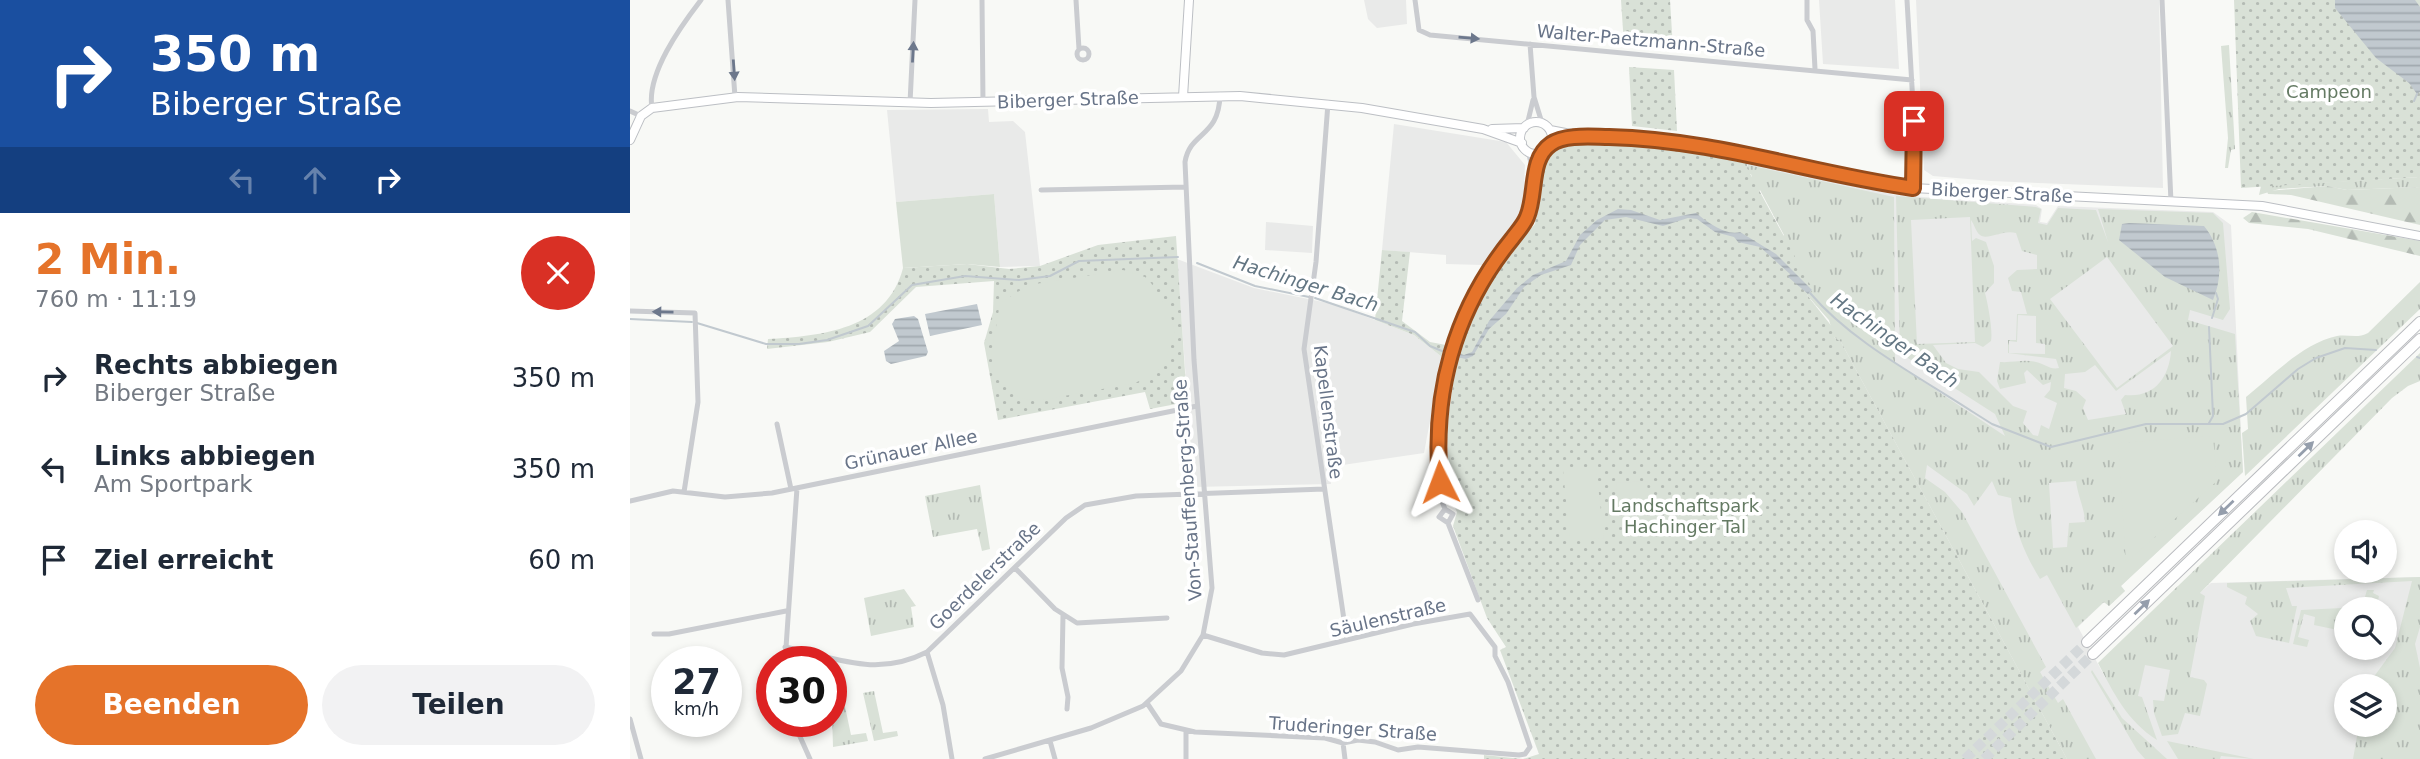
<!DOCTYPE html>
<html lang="de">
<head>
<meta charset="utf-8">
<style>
  body { margin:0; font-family:"DejaVu Sans",sans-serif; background:#f2f2f3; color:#1f2937; height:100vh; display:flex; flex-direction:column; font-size:26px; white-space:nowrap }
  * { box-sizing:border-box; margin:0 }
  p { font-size:23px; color:#747a83 }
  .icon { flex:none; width:38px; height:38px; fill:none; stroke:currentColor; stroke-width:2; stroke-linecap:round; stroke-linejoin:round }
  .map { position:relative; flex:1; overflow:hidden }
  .details { display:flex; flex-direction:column; background:#fff; width:630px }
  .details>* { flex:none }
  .banner { background:#1a4fa0; color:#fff; overflow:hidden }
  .controls { position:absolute; left:1704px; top:520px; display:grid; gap:14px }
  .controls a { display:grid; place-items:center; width:63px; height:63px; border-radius:50%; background:#fff; box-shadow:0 4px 10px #0003; font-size:35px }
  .speed { position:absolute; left:21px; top:646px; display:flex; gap:14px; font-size:35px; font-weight:700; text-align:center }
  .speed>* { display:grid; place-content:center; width:91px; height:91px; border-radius:50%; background:#fff; box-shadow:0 4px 10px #0003; line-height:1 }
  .speed small { font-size:18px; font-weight:400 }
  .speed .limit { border:10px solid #d22; background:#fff; color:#111 }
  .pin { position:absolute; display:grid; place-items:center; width:60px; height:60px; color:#fff; margin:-30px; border-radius:14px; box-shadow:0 4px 10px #0006 }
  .me { position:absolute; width:77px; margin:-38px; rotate:357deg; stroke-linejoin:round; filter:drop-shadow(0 0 5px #0008) }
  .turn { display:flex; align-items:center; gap:24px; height:147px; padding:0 35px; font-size:32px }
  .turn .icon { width:91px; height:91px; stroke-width:2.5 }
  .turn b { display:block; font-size:49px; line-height:60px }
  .lanes { display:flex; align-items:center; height:66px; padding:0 35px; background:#0003; justify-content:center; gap:35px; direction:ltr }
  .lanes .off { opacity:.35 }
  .round { display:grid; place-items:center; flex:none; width:74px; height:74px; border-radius:37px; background:#f2f2f3 }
  .headline { display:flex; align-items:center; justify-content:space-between; height:119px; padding:0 35px }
  h1 { font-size:42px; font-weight:700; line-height:52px; color:#e5732a }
  .action { display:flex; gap:14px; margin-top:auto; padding:14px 35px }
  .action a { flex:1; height:80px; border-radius:42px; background:#e5732a; color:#fff; font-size:28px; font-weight:700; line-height:80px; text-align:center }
  .action a+a { background:#f2f2f3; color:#1f2937 }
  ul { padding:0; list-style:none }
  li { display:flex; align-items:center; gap:21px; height:91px; padding:0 35px }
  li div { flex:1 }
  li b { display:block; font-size:26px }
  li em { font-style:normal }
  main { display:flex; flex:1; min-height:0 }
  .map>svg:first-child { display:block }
</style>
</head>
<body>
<main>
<section class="details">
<div class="banner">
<div class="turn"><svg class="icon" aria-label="right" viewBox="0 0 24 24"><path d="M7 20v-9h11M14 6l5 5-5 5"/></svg><div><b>350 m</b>Biberger Straße</div></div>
<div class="lanes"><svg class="icon off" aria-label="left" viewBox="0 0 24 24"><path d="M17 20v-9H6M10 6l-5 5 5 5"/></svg><svg class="icon off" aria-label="ahead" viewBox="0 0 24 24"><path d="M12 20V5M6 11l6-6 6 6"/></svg><svg class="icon" aria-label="right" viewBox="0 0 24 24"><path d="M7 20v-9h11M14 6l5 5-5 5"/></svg></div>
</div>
<div class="headline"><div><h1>2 Min.</h1><p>760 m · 11:19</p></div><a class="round" style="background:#d93025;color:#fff"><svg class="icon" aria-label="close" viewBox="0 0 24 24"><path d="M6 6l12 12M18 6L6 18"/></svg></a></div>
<ul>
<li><svg class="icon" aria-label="right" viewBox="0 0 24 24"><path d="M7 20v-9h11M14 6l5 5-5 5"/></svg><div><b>Rechts abbiegen</b><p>Biberger Straße</p></div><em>350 m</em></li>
<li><svg class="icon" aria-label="left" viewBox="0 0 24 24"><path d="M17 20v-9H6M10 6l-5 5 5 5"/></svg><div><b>Links abbiegen</b><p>Am Sportpark</p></div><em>350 m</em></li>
<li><svg class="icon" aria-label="arrive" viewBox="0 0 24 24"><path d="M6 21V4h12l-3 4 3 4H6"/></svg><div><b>Ziel erreicht</b></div><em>60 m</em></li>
</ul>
<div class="action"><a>Beenden</a><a>Teilen</a></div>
</section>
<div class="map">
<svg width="1790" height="759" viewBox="0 0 1790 759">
  <defs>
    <pattern id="grass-tufts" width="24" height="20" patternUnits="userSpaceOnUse" patternTransform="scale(1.75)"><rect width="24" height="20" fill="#d9e1d7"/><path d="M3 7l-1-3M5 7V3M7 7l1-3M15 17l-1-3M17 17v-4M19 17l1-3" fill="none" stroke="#b4bbb4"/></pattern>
    <pattern id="forest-firs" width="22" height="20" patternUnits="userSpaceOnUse" patternTransform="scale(1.75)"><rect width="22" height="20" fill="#d9e1d7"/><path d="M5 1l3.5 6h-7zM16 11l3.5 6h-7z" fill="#b4bbb4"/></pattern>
    <pattern id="park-dots" width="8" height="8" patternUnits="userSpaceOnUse" patternTransform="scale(1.75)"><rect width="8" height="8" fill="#d9e1d7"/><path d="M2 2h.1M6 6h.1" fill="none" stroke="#b4bbb4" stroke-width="1.8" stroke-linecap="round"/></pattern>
    <pattern id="water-rules" width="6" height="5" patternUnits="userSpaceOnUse" patternTransform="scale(1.75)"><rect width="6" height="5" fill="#c1c9cf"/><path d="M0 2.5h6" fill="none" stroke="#a1a8ae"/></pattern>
  </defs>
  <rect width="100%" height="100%" fill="#f8f9f6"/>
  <path fill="#e9eae9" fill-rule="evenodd" d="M734,0H776L777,24L747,28L738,19Z
    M1189,0H1265L1269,69L1193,64Z
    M1286,0H1529L1533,188L1361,181L1303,176L1294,170Z
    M358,109L359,122L383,121L395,132L410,266L370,267L364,194L266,202L257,110Z
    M764,124L876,142L895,165L893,212L853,265L816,264V255L752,250Z
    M1116,163L1265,195L1406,205L1412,209L1410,222L1417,223L1428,206L1583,212L1601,225L1613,472L1491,586L1495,591L1479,606L1474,602L1448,627L1475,677L1581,583L1790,577V759H1437L1199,320L1177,295L1183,289ZM1717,609H1755V648H1717ZM1717,686H1755V724H1717Z
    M636,222L683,226L682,253L635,250Z
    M547,259L624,288L703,304L784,335L812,357L794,453L699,467L701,484L564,487Z"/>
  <path fill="url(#grass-tufts)" fill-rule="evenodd" d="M1599,45L1605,149L1601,150L1598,168H1595L1598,138L1591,46Z
    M1116,163L1118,168V165L1264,197L1265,363L1375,436L1365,414L1270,353L1266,196L1406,207L1411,209L1408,223L1417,225L1428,208L1466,210L1478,242L1468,209L1583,213L1593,223L1600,309L1593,320L1560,310L1558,320L1605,334L1613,472L1491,586L1495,591L1479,606L1474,602L1446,628L1417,575L1410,579C1394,553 1384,528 1381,498L1368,495L1362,481L1344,506L1337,494L1297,465L1295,478L1315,492L1332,512L1416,667L1410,672L1428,703L1433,699L1466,759H1437L1211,342L1204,337L1199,320L1177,295L1152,237L1154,235L1130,190L1127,195L1091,175L1122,177L1121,174H1112ZM1340,217L1345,342L1287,344L1281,220ZM1341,220C1344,224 1346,232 1350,235C1357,241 1373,229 1386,233L1392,251L1407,255V269L1387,270L1378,278L1382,291L1391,292L1397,314H1387L1386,340H1378V353L1426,359L1429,368C1420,370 1415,364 1406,362C1394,359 1382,363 1370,362L1367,381L1370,389L1396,383L1394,373L1397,370L1413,385L1421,382L1420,390L1414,397L1427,403L1419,429L1411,425L1408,436L1403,435L1393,423L1397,411L1383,406L1349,372L1328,369L1316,363L1303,345L1345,343L1353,347L1361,341C1363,331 1358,304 1355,293L1364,283V266L1356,242L1346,238L1342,241ZM1477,257L1543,346L1487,388L1420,299ZM1388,315L1406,316V343L1415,344V354L1379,353V341L1387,342ZM1541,351C1539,378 1524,398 1495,395L1491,400L1496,414L1458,420L1453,408L1456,400L1446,391L1434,388L1435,374L1455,372L1465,365L1486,391ZM1446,481C1448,497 1454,506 1455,522L1439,523L1437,547L1423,548L1419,483Z
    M1790,177V187L1717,190L1697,186L1649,189L1629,195L1631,186Z
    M1790,282V309L1615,476L1612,433L1618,429L1616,397C1642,376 1673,343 1707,336C1718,334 1727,339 1738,333Z
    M1790,353V381L1778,386L1762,398L1570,593L1575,596L1560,677L1574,680L1577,684L1570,716L1555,713L1548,734L1532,736L1524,713L1523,700L1534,701L1540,670L1515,665L1508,696L1512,697L1527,740C1497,721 1483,692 1468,663Z
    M350,485L360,549L352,551L347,529L303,537L295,496Z
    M1790,577V627L1785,644L1790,668V759H1723L1729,725L1755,724V686H1737L1765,648L1782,581L1656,588L1662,606H1667L1659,643L1626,636L1620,621L1628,614L1615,604L1617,597L1597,587V583Z
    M274,589L286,606L281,607L284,627L241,636L234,598Z
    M1737,590H1744L1743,593L1749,596L1746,609H1717V632L1684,625L1685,617L1674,614L1668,637L1679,640L1677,647L1663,644L1671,610L1732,607Z
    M1462,670L1492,718L1537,759H1515L1507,750L1461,672Z
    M209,678L221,735L236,733L238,741L203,747L201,680Z
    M244,691L253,733L267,731L268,736L244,741L233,693Z
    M1537,741L1542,742L1624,759L1591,756L1590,759H1548Z"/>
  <path fill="url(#forest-firs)" d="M1697,186L1717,190L1790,187V225L1661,195L1638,194L1637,191Z
    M1622,212L1790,241V256L1678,229L1619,223L1613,218Z"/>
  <path fill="url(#park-dots)" d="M991,0H1040L1043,49L994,45Z
    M1604,0H1790V177L1611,188Z
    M999,67L1044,70L1047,131L1002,126Z
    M976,143L1047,147L1117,157V168L1183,290L1177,295L1207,333L1204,337L1211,342L1437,759H854V755L893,759L909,754L870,650L876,647L857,618L823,526L827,512L815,488L819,487L817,426L823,385L818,384L846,304L871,264L905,224L912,160L926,145Z
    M546,236L557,402L520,409L515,392L368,420L354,343L363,312L364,281L286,287L240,332L198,342L137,349L138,339C191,336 257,330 273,268L337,264L379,269L410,266L468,245Z
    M752,250L780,252L772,321L800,342L816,345L812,357L784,335L745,320Z"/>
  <path fill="#d9e1d7" d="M364,194L370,267L337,264L273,268L266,202Z
    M493,270L515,277L521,283L540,312L545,333L535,363L527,372L505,383L407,401L390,398L370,381L361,357L370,303L399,285Z
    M1583,436L1587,481L1496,563L1488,443Z
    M966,467L974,538L940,541L933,470Z
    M1017,481L1019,513L988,514L986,483Z"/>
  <path fill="url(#water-rules)" d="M1705,0H1785L1790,7V92L1787,94L1779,83L1746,58L1705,8Z
    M988,209L1001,210L1030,220L1066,213C1077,222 1096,236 1110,232L1146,254L1182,290L1178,294L1158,277L1160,274L1130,247L1108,242L1104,237L1085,232L1067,219L1058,218L1033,226L996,217L975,220L950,245L941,265L911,275L894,287L876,314L859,329L843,356L836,359L826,357L827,353L834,355L842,352L859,321L887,288L903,275L936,261L950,235L967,220Z
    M1499,223L1574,226C1592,248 1593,276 1583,300L1535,277L1489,240L1492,224Z
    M347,304L352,325L300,336L295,314Z
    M284,316L288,319L298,352L296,356L261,364L256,361L254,351L269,341L262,324L265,319Z"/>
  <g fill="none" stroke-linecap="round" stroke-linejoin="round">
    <path stroke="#c1c9cf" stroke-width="2" d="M1784,101L1787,94
      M567,263L625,286L679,297
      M1180,293C1223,343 1288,376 1343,412L1362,424L1421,447L1516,424H1593L1616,414L1668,369L1686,358L1715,348L1746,350
      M685,298L785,332L800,346L812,351
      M1582,318L1588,299L1586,293
      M0,319L62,322
      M67,323L136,344H169L197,340L238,326L282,285L335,276L389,280L420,276L449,261L548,257
      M1787,357L1790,358
      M1579,423L1583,416L1579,327"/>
    <path stroke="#d4d8da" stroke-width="10" stroke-dasharray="10 5" stroke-linecap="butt" d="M1335,759L1457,642
      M1354,759L1463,654"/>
    <g stroke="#bcbfc4" stroke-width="10">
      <path id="secondary" d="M553,97L559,0
        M890 138a16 16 0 1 1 32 0a16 16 0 1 1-32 0Z
        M862,129L894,128
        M920,130L956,137L1082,146L1283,188L1632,206L1790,236
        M0,140L11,116L22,108L108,97L301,103L610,96L732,108L853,129L892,143
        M920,144L948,138"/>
    </g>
    <g stroke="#babcc0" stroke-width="12">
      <path id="motorway" d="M1457,642L1790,322
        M1463,654L1790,339"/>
    </g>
    <path stroke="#caccd0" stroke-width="5" d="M98,0L105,97
      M352,0L353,102
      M446,0L449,49
      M785,0L789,30L800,35L1282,80
      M1177,0V20L1183,31L1185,69
      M1277,0L1285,139L1283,188
      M1532,0L1541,202
      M900,44L904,97L912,123
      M447 54a6 6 0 1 1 12 0a6 6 0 1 1-12 0Z
      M280,103L285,0
      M698,103L686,262L674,349L717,640
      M22,108C16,74 51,26 71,0
      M0,111L11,116
      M897,125L903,100
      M898,151L904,175
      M411,190L555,187
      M0,311L65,313L68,402L54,492
      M147,424L161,489
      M0,501L43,491L95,497L142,493L567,406
      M815,509L809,517L818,523
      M385,568L425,609L447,623L537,618
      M848,600L818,523L823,514L815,509L811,499C804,407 815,342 864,262C873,247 888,235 896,219C907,199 900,171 913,152
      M433,615L432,668L438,697L437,709
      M24,634H39L156,611
      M155,647C207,658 246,678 297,652L436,518L455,505L506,496L694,489
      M297,652L313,705L322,759
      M155,662L167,488
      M517,703L531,724L565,732L695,738L713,743L728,740L745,742L768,750L788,747L889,755L895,754L900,747L878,682L865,656V647L840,614L783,624L654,655L632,653L573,635
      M0,719L11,759
      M163,721L180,759
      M420,741L425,759
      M713,743L715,759
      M355,759L461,728L513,706L551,671L573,635L582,588L564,360L555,162C560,131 589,138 590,95
      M556,759V731"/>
    <use href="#secondary" stroke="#fff" stroke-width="8"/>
    <use href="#motorway" stroke="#fff" stroke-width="10"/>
  </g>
  <defs><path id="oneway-solid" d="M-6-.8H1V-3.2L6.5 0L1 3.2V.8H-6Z" transform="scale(1.75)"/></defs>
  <g fill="#6d788c">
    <use href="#oneway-solid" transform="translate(839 38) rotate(5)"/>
    <use href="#oneway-solid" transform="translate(283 52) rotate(-87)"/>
    <use href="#oneway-solid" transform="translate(104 70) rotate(86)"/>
    <use href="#oneway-solid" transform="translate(33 312) rotate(-179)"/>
  </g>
  <g fill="#959eac">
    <use href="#oneway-solid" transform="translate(1676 449) rotate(-44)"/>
    <use href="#oneway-solid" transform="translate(1596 508) rotate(136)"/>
    <use href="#oneway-solid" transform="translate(1512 607) rotate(-44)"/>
  </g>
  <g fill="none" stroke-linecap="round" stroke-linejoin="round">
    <g stroke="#954b1b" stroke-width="18">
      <path id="route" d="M810,482C802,392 825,309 882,239C887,232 894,225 897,217C907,194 899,159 921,144C935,134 963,137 979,137C1088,140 1178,173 1283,188L1284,121"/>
    </g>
    <use href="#route" stroke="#e5732a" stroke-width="12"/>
  </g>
  <g text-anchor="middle" stroke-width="7" stroke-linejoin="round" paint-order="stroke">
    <g font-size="18" fill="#687488" stroke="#fff">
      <text transform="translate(1021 41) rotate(5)" y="6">Walter-Paetzmann-Straße</text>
      <text transform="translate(438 100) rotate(-2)" y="6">Biberger Straße</text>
      <text transform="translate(1372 193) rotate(3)" y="6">Biberger Straße</text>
      <text transform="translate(698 412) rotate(83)" y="6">Kapellenstraße</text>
      <text transform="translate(281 450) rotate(-12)" y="6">Grünauer Allee</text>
      <text transform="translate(558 490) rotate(-94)" y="6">Von-Stauffenberg-Straße</text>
      <text transform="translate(355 576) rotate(-44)" y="6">Goerdelerstraße</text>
      <text transform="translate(758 618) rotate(-13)" y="6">Säulenstraße</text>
      <text transform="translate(723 729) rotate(4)" y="6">Truderinger Straße</text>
    </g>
    <g font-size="18" fill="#647a63" stroke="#fff">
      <text x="1699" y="98">Campeon</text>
      <text x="1055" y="512">Landschaftspark<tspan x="1055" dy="21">Hachinger Tal</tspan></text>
    </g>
    <g font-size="19" font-style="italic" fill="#637683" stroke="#fff">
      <text transform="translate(676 283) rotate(17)" y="7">Hachinger Bach</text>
      <text transform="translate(1265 340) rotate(35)" y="7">Hachinger Bach</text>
    </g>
  </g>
</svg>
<div class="controls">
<a><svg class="icon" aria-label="sound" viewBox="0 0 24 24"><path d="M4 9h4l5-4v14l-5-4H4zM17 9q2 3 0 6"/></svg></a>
<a><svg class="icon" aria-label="search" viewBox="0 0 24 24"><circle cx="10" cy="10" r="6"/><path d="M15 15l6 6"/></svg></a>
<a><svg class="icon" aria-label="layers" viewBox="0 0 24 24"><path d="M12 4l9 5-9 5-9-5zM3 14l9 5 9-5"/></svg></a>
</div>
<div class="speed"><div>27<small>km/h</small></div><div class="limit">30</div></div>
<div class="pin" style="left:1284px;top:121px;background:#d93025"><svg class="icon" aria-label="arrive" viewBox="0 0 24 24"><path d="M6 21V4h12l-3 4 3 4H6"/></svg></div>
<svg class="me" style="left:810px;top:482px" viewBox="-20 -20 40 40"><path d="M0-17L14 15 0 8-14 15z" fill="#e5732a" stroke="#fff" stroke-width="4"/></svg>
</div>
</main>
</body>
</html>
